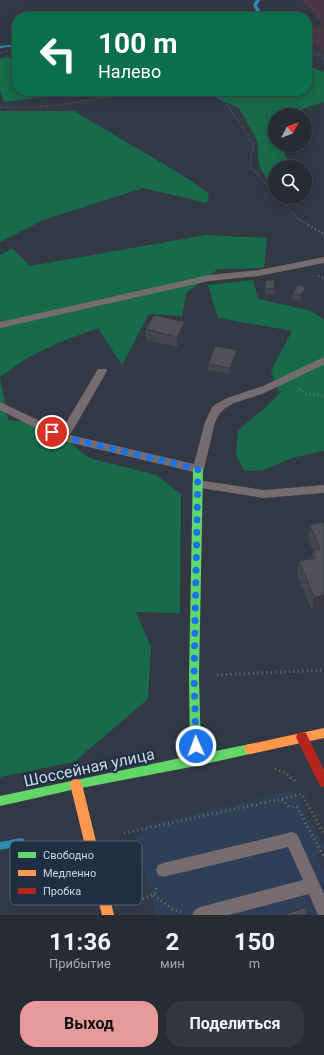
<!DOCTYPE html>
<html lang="ru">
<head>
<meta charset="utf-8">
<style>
  body { margin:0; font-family:Roboto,sans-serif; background:#323740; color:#f1f3f6; height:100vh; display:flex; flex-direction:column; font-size:15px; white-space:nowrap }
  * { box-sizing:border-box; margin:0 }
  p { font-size:13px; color:#a4a7ac }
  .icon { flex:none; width:22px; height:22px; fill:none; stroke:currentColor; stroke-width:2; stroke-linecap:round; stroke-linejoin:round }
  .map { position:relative; height:915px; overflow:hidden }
  .panel { display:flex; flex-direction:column; background:#262b34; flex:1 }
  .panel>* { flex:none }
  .top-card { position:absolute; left:12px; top:12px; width:300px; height:84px; border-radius:16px; box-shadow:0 2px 10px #0003,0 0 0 1px #42474f; background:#0b6e4f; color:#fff; overflow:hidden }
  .needle { width:26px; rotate:48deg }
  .buttons { position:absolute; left:268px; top:108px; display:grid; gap:8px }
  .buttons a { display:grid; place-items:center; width:44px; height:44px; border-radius:50%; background:#262b34; box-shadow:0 2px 10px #0003,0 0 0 1px #42474f; font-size:20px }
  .pin { position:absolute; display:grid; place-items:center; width:34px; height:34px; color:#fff; margin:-17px; border:2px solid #fff; border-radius:50%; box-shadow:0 1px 4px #0007 }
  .me { position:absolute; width:44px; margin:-22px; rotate:358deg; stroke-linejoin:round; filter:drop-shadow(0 0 3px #0008) }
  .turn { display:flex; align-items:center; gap:14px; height:84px; padding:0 20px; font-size:18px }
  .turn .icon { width:52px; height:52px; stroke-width:2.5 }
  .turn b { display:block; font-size:28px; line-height:34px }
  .eta { display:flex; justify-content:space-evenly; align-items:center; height:68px; text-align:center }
  .eta b { font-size:24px; font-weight:700; line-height:28px }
  .primary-button { display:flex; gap:8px; margin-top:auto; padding:8px 20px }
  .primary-button a { flex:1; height:46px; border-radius:16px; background:#e69b98; color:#111; font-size:16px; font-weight:700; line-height:46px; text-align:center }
  .primary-button a+a { background:#323740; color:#f1f3f6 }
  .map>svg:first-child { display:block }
</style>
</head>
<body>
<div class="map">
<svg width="324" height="915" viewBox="0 0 324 915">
  <rect width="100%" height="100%" fill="#323945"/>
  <path fill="#2f3f58" d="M294,790L324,845V851L316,856L324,871V915H156L135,840L146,825Z"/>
  <path fill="#483841" d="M302,0H324V25Z
    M307,27H324V51L307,40Z"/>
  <path fill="#176b4a" d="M17,56V91H41L43,97L4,102L0,90V58Z
    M307,66L324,72V102L308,107L294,114V115H275V145H292L284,154L292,167H275V185L267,180L259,165L257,140L239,108L202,91H307Z
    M0,111H74L177,172L209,193L207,203L143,188L43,220L0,242Z
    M206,235L267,238L264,268L218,269L186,293L182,316L149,314L122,365L98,328L58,343L29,357L0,377L8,420L39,423L68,441L89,458L156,475L181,494L180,613L136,612L151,647L148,699L74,762L0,777V255L12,248L30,266Z
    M253,280L258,299L312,311L324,320V451L291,458L264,470L245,471L236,455L238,430L266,407L280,393L271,371L292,331L218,318L208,285Z"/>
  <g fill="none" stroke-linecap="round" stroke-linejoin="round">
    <path fill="#2d8ab4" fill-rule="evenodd" d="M256,0H260L257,5L263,17H259L253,5Z
      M17,44V46L0,48V46Z
      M21,838L24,839L25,842L24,845L0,850V842Z"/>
    <path stroke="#716c70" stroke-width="1.5" stroke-dasharray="0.5 2" stroke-linecap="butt" d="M307,45L324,57
      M0,53L17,50
      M307,57L320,55
      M209,91L226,103L253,144L250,166L275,194
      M0,107C47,110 92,100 137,91
      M278,197L297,218L310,226"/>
    <path stroke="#716c70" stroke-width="2.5" stroke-dasharray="1 3" stroke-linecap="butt" d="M308,225L324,234
      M318,276L324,278
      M299,389L305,394L324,396"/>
    <path stroke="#716c70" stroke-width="3" stroke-dasharray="1 3.5" stroke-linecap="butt" d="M217,675L324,670
      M275,769L286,773L295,781
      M303,796L324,834
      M282,799L302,794
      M124,833L282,799L289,807H297L324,857
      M154,895L172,909L182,912
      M130,903L154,895L157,886"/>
    <path fill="#766b6d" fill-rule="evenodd" d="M324,257V263L259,276L209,281L0,328V322L209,275L259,270Z
      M324,357V364L319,367L262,394L234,403L224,409L220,413L215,422L204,469L202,472L198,473L59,440L0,410V402L61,431L98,369H106L107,371L70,435L194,464L205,422L212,407L216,404L227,398L263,386Z
      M198,480L264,490L324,485V493L264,498L194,487L192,484L194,481Z
      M292,832L297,834L324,894V915H318L309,894L229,915H192L195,910L200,907L303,880L288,847L163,877L158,875L156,870L158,865L163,863Z"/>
    <path fill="#63d668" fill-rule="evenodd" d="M198,466L203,469L199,676L201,754L250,744L254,745L256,749L254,753L196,766L76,789L0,806V796L190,756L189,676L193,469Z"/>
    <path fill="#ff974d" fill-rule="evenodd" d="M324,728V738L250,754L246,753L244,749L246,745L250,744Z
      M76,779L80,780L82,784L114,915H102L70,784L72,780Z"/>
    <path fill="#b3261e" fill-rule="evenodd" d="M302,732L306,733L324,770V787L320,786L296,737L298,733Z"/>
  </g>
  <path fill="#44454e" d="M265,280L274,289V294H265Z
    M306,287L305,293L301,301L292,299L293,293Z
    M185,322V333L177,347L146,340V329Z
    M237,356L230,374L208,370V364Z
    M324,522V609L312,611L297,575L299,561L311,559L313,550L308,539L310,525Z"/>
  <path fill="#373840" d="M306,287L305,293L301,301V295Z
    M185,322V333L177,347V337Z
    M237,350V356L230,374V368Z
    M324,595V609L312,611L314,597Z"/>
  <path fill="#4f505b" stroke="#373840" d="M265,280H274V289L265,288Z
    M298,285L306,287L301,295L293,293Z
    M154,315L185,322L177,337L146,329Z
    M215,346L237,350L230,368L208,364Z
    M324,522V595L314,597L299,561L315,558L313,550L320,549L310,525Z
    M305,908L307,915H280Z"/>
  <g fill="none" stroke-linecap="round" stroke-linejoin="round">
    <path stroke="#1a73e8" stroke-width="7" stroke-dasharray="0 12.6" d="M52,432L63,437L198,469L194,676L196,746"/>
  </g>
  <g text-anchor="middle" stroke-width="4" stroke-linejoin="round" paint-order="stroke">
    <g font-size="16" fill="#cdd6e3" stroke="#212d42">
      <text transform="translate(89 767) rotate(-12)" y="6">Шоссейная улица</text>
    </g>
  </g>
  <rect x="10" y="841" width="132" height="64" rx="6" fill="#212d42" stroke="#556072" stroke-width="1"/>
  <rect x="18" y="852" width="18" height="6" fill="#63d668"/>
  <rect x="18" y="870" width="18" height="6" fill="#ff974d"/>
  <rect x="18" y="888" width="18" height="6" fill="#b3261e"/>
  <g font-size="11" fill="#cdd6e3">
    <text x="43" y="859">Свободно</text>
    <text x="43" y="877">Медленно</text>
    <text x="43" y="895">Пробка</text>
  </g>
</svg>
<div class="buttons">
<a><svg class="needle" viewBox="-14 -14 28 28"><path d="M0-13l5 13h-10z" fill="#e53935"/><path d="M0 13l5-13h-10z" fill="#a4a7ac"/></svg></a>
<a><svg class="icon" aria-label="search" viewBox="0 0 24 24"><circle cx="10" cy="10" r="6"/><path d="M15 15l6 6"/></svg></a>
</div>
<div class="pin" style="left:52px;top:432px;background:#d93025"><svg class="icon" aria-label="arrive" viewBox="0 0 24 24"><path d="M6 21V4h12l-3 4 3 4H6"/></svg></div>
<svg class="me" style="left:196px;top:746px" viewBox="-20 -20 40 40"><circle r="17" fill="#1a73e8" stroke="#fff" stroke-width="3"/><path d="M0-11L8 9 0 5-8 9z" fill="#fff"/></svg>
<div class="top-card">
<div class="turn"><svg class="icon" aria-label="left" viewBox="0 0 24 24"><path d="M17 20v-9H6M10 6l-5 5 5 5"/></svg><div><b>100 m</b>Налево</div></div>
</div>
</div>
<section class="panel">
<div class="eta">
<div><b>11:36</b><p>Прибытие</p></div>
<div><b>2</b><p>мин</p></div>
<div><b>150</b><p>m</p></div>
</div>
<div class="primary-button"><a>Выход</a><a>Поделиться</a></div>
</section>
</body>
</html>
